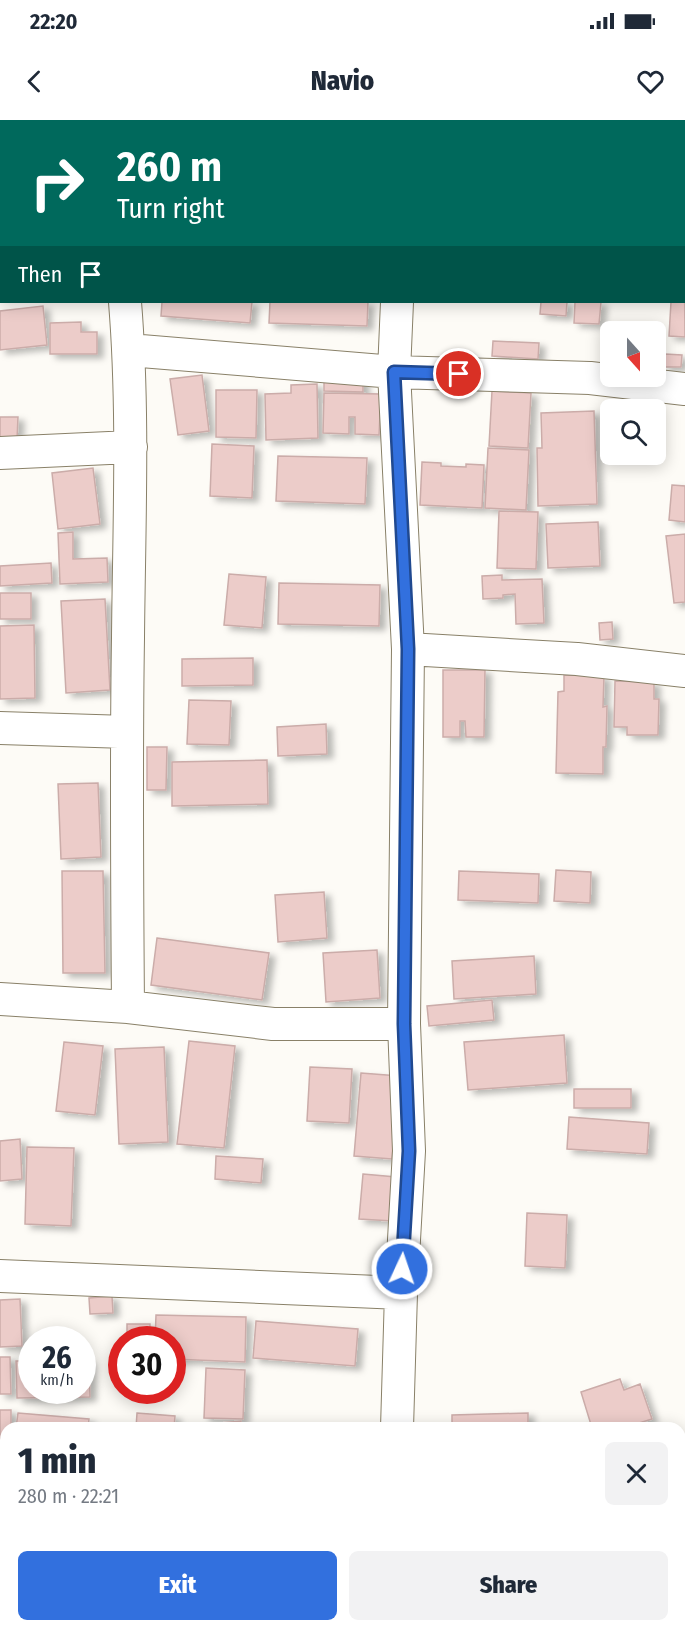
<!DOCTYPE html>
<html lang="en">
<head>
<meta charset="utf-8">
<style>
  body { margin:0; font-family:"Fira Sans Condensed",sans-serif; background:#f2f2f3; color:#1f2937; height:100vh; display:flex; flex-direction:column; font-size:22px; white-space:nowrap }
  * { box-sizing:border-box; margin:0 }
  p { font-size:20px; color:#747a83 }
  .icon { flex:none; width:33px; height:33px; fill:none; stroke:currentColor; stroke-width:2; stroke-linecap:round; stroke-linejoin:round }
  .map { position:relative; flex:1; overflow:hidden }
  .panel { position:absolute; left:0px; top:1302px; width:686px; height:210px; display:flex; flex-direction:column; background:#fff; border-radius:18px 18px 0 0; box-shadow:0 3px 15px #0003 }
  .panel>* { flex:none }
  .banner { position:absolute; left:0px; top:0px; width:686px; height:183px; box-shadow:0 3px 15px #0003; background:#00695c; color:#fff; overflow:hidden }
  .needle { width:39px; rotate:159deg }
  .buttons { position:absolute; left:600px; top:201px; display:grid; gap:12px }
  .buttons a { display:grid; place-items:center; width:66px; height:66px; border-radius:9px; background:#fff; box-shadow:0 3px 15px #0003; font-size:30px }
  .speed { position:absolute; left:18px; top:1206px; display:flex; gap:12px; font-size:30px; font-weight:700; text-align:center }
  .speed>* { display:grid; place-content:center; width:78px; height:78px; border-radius:50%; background:#fff; box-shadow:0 3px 15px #0003; line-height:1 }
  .speed small { font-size:15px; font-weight:400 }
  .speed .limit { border:9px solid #d22; background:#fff; color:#111 }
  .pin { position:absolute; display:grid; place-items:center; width:51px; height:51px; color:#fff; margin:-26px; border:3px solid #fff; border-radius:50%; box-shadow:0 2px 6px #0007 }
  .me { position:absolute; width:66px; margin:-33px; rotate:3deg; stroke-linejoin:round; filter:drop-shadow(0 0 4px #0008) }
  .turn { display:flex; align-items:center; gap:21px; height:126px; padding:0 18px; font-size:27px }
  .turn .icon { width:78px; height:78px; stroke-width:2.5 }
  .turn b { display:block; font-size:42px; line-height:51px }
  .then { display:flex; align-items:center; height:57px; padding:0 18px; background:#0003; gap:12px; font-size:22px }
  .round { display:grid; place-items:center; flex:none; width:63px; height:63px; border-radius:9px; background:#f2f2f3 }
  .head { display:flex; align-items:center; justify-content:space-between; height:102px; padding:0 18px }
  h1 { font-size:36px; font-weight:800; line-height:45px }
  .cta { display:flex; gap:12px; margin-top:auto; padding:12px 18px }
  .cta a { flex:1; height:69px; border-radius:9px; background:#3270de; color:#fff; font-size:24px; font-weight:800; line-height:69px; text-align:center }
  .cta a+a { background:#f2f2f3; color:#1f2937 }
  .status { display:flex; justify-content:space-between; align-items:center; height:42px; padding:0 30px; background:#fff; direction:ltr }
  .status svg { height:16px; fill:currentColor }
  header { display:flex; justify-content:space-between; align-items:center; height:78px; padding:0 18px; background:#fff; font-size:27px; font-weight:800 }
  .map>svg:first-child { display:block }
</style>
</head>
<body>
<div class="status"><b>22:20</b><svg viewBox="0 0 49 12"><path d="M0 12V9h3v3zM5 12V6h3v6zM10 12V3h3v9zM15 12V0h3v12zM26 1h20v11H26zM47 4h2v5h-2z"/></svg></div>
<header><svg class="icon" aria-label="back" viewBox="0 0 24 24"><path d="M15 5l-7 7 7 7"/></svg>Navio<svg class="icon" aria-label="heart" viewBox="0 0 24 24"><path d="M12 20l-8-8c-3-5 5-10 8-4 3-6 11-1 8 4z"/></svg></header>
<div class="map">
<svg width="685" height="1512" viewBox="0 0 685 1512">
  <defs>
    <filter id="shadow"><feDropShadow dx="6" dy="4" stdDeviation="3" flood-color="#0004"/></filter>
  </defs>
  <rect width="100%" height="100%" fill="#fdfbf6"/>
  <path fill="#ecccc9" stroke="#cbaca9" stroke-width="1.5" filter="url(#shadow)" d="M684,121L685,217L669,216L671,182H684Z
    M162,182H252L250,203L161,196Z
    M270,182H368L367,206L269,203Z
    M541,182H567L566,196L540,194Z
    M575,182H601L599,204L574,203Z
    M43,186L47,225L0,230V191Z
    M81,202V212H97V234H50V203Z
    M493,221L539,223L538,239L492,236Z
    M665,234L682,235L681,247H664Z
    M324,252L363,253V272L324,271Z
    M202,255L209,311L178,315L170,259Z
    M317,264L318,318L266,320L265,274L291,273V265Z
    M216,270H257L256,318L216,317Z
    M492,271L531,273L528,328L489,326Z
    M324,273L381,274L379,315L355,314V297H349V314L323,313Z
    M594,291L597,384L538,386L537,328H542L541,293Z
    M0,297H18L17,319L0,318Z
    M212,324L254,326L252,378L210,376Z
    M488,328L529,330L526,390L485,388Z
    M278,336L367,338L365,384L276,381Z
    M422,342L441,343V346L466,347V344L484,345L482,388L420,385Z
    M93,348L100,404L58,409L52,353Z
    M672,365L685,366V402L669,400Z
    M499,391L538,392L536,449L497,448Z
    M598,402L600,446L548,448L546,404Z
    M73,412V439L107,438L108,462L60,464L58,413Z
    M685,414V482L674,483L666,416Z
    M51,443L52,463L0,466V446Z
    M229,454L266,457L262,508L224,505Z
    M502,455V460L542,459L544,503L516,504L515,474L503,475V478L483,479L482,456Z
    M279,463L380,465L379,506L278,504Z
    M0,473H31V499H0Z
    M105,479L110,570L66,573L61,481Z
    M612,502L613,519L600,520L599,503Z
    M34,505L35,578L0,579V506Z
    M253,538V565L182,566V539Z
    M443,550H485L484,617H466L465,601H460V617H443Z
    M564,555L604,556L603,587L607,586L606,627H603V654L556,653L558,572L564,571Z
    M615,561L654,562V579H659L658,615H627V607H614Z
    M189,580L231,581L229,625L187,624Z
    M326,604L327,634L278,636L277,607Z
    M147,627H167L166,670H147Z
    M267,640L268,684L172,686V642Z
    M98,663L101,737L61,739L58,664Z
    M556,750L591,752L590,783L554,781Z
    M62,751H103L105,853H63Z
    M459,751L539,754L538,783L458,780Z
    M324,772L327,818L278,822L275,775Z
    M157,818L269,833L262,880L151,865Z
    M377,830L380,878L326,882L323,833Z
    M534,836L536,874L454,879L452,841Z
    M492,880L494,900L429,906L427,886Z
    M564,915L567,963L468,970L464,922Z
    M189,921L235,926L224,1028L177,1024Z
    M64,922L103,926L95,995L56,991Z
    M164,927L168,1022L119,1024L115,929Z
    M310,947L352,949L349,1003L307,1001Z
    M361,953L399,956L392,1039L354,1036Z
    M574,969H631V988H574Z
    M569,997L649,1003L647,1034L567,1029Z
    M20,1019L22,1059L0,1061V1021Z
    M27,1027L74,1028L71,1106L25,1104Z
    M216,1036L263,1039L261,1063L215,1059Z
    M363,1054L396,1057L393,1101L359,1099Z
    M527,1093L567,1095L565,1148L525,1146Z
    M112,1176L113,1193L90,1194L89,1178Z
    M20,1179L22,1226L0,1227V1180Z
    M156,1195L246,1197L245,1242L172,1239V1220H155Z
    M256,1201L358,1209L355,1246L253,1238Z
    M127,1204H150V1220H127Z
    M0,1237H10L11,1274H0Z
    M82,1240H89L90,1277L17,1278L16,1241H32V1270H82Z
    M206,1248L245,1250L243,1299L204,1298Z
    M620,1259L624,1270L640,1264L652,1299L623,1308H592L581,1272Z
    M0,1290H11V1308H6V1341H0Z
    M18,1293L89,1299L88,1308H16Z
    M137,1293L175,1296L174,1308H136Z
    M528,1293V1308H452V1295Z
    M241,1301V1308H209V1304Z
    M87,1506H125V1512H87Z
    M131,1506H156V1510L131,1512Z
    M250,1506H274V1512L250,1511Z
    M280,1506H309L308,1512H280Z
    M316,1506H372L371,1512H315Z"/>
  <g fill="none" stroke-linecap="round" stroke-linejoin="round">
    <g stroke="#898068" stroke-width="34">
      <path id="minor" d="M115,0V2
        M405,2L406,0
        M125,182C134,293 129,406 128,518C126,641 127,764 128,887
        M129,230L394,252L590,258L685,269
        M0,333L131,327
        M408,529L577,539L685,551
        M0,608L127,612
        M0,879L128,887L273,904H404
        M0,1156L401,1173
        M397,1308L401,1173L409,1031L404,904L408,529L394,252L397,182
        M680,1424H685
        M391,1512V1506"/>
    </g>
    <use href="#minor" stroke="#fff" stroke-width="32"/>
  </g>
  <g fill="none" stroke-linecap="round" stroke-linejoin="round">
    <g stroke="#204990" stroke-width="15">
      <path id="route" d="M402,1149L409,1031L404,904L408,529L394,252L459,254"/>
    </g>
    <use href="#route" stroke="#3270de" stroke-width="10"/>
  </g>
</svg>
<div class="buttons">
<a><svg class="needle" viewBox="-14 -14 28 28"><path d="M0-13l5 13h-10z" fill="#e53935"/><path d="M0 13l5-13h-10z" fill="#747a83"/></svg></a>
<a><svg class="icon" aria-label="search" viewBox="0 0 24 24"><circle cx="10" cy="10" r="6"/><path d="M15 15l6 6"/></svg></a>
</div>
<div class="speed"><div>26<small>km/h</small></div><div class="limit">30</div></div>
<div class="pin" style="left:459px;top:254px;background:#d93025"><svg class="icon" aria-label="arrive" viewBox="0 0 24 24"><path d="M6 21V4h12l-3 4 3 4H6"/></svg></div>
<svg class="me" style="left:402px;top:1149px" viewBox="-20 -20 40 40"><circle r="17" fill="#3270de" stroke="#fff" stroke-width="3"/><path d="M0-11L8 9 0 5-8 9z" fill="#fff"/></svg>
<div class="banner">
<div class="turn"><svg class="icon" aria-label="right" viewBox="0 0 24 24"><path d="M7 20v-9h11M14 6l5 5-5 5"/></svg><div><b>260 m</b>Turn right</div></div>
<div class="then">Then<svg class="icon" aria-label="arrive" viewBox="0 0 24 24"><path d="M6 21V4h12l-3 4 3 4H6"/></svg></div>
</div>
<section class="panel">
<div class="head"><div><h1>1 min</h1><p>280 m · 22:21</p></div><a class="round"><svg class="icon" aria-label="close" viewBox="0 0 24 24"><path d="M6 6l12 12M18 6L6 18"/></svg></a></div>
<div class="cta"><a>Exit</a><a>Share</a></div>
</section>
</div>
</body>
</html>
